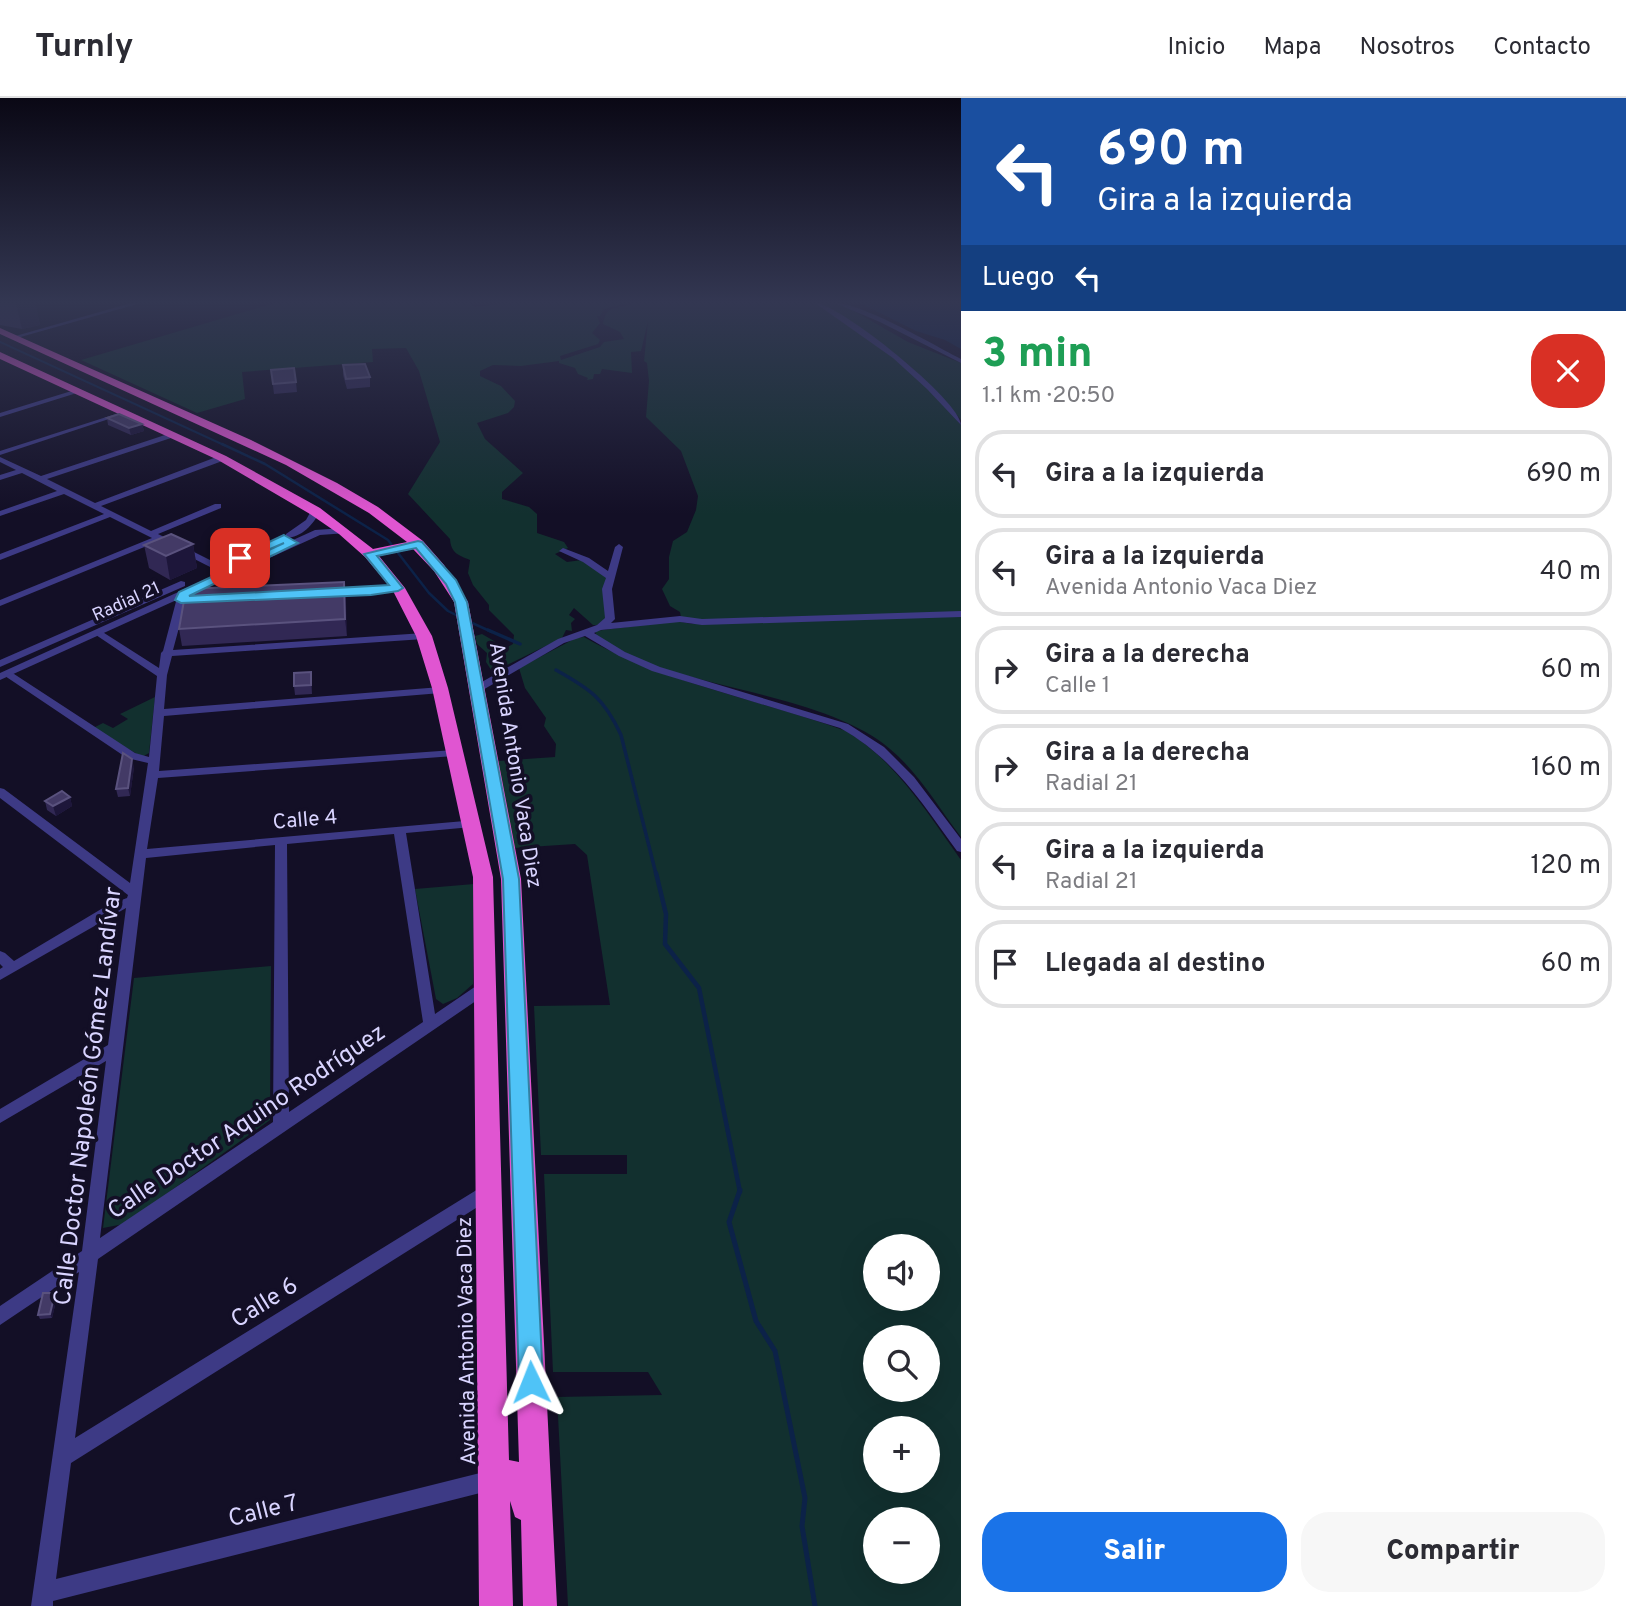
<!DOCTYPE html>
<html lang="es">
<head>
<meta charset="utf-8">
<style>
  body { margin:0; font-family:Overpass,sans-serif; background:#f7f7f7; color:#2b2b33; height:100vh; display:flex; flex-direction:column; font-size:26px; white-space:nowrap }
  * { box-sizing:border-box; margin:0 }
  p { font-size:23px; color:#7c7c81 }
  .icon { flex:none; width:38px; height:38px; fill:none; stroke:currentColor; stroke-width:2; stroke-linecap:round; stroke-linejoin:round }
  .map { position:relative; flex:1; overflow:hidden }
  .panel { display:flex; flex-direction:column; background:#fff; width:665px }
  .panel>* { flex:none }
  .banner { background:#1a4fa0; color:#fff; overflow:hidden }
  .fabs { position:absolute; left:863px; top:1136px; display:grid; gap:14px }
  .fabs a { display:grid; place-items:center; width:77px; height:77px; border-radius:50%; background:#fff; box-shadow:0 7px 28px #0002; font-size:35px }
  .pin { position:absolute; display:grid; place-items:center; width:60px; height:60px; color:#fff; margin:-30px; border-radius:14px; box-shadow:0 4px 10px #0006 }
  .me { position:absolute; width:77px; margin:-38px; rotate:358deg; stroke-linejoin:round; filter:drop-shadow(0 0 5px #0008) }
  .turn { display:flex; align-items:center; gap:24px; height:147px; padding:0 21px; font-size:32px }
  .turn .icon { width:91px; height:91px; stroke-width:2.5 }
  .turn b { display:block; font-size:49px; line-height:60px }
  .then { display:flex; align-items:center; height:66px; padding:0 21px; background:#0003; gap:14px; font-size:26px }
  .round { display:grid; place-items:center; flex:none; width:74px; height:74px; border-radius:28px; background:#f7f7f7 }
  .summary { display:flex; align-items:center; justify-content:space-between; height:119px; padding:0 21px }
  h1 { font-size:42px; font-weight:800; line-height:52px; color:#1e9e55 }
  .cta { display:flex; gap:14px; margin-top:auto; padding:14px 21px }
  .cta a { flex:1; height:80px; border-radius:28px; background:#1a73e8; color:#fff; font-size:28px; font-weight:800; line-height:80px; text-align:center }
  .cta a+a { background:#f7f7f7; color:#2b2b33 }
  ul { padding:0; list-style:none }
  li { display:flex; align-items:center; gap:21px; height:88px; margin:0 14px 10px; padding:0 7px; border:4px solid #e1e1e2; border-radius:28px }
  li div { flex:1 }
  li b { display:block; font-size:26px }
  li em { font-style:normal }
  header { display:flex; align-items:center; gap:42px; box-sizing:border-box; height:98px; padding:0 35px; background:#fff; border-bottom:2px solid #e1e1e2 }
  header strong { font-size:33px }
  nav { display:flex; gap:38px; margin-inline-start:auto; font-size:24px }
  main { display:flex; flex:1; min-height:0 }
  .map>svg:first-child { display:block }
</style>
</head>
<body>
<header>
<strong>Turnly</strong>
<nav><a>Inicio</a><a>Mapa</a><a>Nosotros</a><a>Contacto</a></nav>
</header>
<main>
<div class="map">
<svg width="961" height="1508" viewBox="0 0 961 1508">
  <rect width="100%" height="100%" fill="#130f26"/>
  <path fill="#12302f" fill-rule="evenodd" d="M275,205H470L475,209L508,205H628L604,211L600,218H597L600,225L592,235L600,242L598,246L560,258L561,262L600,249L604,244L624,241L620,234L603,226C607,205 616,212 634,205H815L848,224L916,277L961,327V515L703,523L681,519L680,514L670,508L662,491L669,481V459L673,443L687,434L696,412L698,398L681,353L646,319L649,283L647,265L644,263L648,223L641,253L631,254L632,275L602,271L600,276H594L593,281L587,282L588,280L578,276L575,270L559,265V263L521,268L493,267L480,273V278L501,288L515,303L514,309L508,315L477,325L485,341L523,375L502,394V401L529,409L537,416V435L564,444L568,450L555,456L567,464L582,462L606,479V520L597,527H593L574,510L569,517L575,521L571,525L572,533L566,532L562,540L507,567L506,572L495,578L486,564L487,555L477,546L475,538L482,536L506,550L513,546L514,537L489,512V507L473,487L468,475L470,462C458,457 451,455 450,441L408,396L440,344L419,273L406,250L372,251L373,264L242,274L245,301L197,315L81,262Z
    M819,205H838L847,209L908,244L961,265V322C924,273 872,236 819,205Z
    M961,518V739C938,709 919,675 890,651C840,607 729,592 664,571C640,564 619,551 597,539L595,533L676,523L692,526Z
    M584,539C666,586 759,601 846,633C896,663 928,716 961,762V1508H568L557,1299L662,1297L648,1274H553L544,1076H627V1057H541L534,908L610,907L587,757L575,746L514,750L498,663L555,659L556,646L544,628L546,620L525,590L519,570L576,540ZM875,1148H928V1200H875ZM875,1239H928V1292H875ZM875,1330H928V1382H875ZM875,1421H928V1474H875Z
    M155,599L149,655L142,659L93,630L103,625L113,630L128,621L120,616Z
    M474,786L473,886L457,900L443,906L436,901L415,791Z
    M271,868L270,1022L124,1126L103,1130L134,880Z"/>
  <path fill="#0c2248" d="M860,205H961V251L945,242L916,233Z"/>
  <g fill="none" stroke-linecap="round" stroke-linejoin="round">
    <path stroke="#0c2248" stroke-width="2" d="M0,244L226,348"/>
    <path stroke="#0c2248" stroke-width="2.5" d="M222,346L265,366L388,442L429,495L448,513L460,519
      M470,524L492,534"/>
    <path stroke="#0c2248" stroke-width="3.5" d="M488,532L520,546
      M556,572C590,591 604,600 621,637L656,776"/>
    <path stroke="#0c2248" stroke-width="4.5" d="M656,775L666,816L665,846L699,890L740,1094"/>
    <path stroke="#0c2248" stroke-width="5" d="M740,1092L729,1124L756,1223L775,1253L805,1400L802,1428L815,1508"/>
    <path fill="#3d3a85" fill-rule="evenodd" d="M131,205H141L17,240L12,239Z
      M815,205C839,205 961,303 961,327L927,291L893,260Z
      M835,205C862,205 934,247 961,261V265L880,224Z
      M78,291L81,293L80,294L0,319V315Z
      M119,315L124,316L0,357V353Z
      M171,335L175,337L174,339L47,381L95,405L219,358H225V362L101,408L151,433L215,406H221V410L158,436L222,468V472H216L159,443L0,508V502L152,440L110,419L0,462V456L104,416L64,396L0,418V413L57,393L22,375L0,382V377L16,372L0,364V359L41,378Z
      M619,446L623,449L612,491L615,521L611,525L680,518L702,521L961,513V519L702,527L680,524L601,532L594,535L625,554L660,569L848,626L884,649L914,679L961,741V754L957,753C922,705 894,660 840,630L652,573L619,558L585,538L564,545L481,593H473V589L558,541L597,527L605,520L602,491L606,480L583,464L559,453L563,450L589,460L608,473L615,449Z
      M398,487L401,488V492L328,498L323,495L328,492Z
      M183,493L188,496L173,552L424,535L429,538L424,541L172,558L167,577L164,611L441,589L446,592L441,595L164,618L159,673L454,652L460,655L454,658L158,680L147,751L476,722L478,725L476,728L472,729L406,735L435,916L479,886H489L491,890L489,894L98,1161L75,1340L483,1088L489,1086L495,1088L497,1093L495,1098L71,1365L56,1481L492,1372L499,1375L502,1382L499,1389L492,1392L53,1503V1508H31L79,1174L0,1227V1208L82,1153L106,963L0,1025V1011L108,947L126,810L0,882V871L3,869L0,866V853L5,855L14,863L108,807L127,800L128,797L0,700V690L4,691L130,785L148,665L127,660L2,576L7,573L11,574L135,655L149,659L157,578L93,535L98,532L101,533L159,570L161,555L163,553L178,496ZM394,736L423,924L289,1014L287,746ZM275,747L273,1024L100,1140L146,760Z"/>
    <path fill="#3d3a85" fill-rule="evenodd" d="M312,411L320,413C314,426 301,440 286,440V436L306,422Z
      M344,430L347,431V435L320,437L0,582V575L315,432Z
      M181,483L185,484V488L0,569V562Z"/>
    <path fill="#e055d1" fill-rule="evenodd" d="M0,230L251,342L337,385L378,409L423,443L444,467L468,504L521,781L557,1508H523L521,1422L515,1419L510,1403L513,1508H479L473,779L432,590L416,538L392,491L365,459L339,436L310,416L218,362L0,261V254L226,358L320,410L373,451L407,444L369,415L286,367L0,236ZM413,451L434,473L454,504L501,781L519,1364L509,1362L493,779L448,590L432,538L405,490L379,458Z"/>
  </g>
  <path fill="#312854" d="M0,205H35L40,227L22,231L0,227Z
    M343,267L370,279V289L347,291L343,277Z
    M271,272L296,284L297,294L274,296Z
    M107,320L142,326L144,333L131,337L108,327Z
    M193,446L197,470L170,482L149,470L144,447Z
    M344,484L347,538L182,548L179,531Z
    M311,574L312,596L295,597L294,588Z
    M134,669L130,698L118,699L116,691Z
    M70,699L72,708L56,718L47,712L45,703Z
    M55,1195L57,1199L52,1220L40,1221L38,1217Z"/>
  <path fill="#1d163a" d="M16,205H35L40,227L22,231Z
    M142,326L144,333L131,337L129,330Z
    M193,446L197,470L170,482L166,458Z
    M344,484L346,500L347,538L345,521Z
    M132,661L134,669L130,698L128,690Z
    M70,699L72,708L56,718L53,708Z
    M55,1195L57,1199L52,1220L50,1216Z"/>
  <path fill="#433a66" stroke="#5a527e" stroke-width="2" d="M365,266L370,279L346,281L343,267Z
    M294,270L296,284L273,286L271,272Z
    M119,316L142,326L129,330L107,320Z
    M171,436L193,446L166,458L144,447Z
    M344,484L345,521L179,531L186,491Z
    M311,574V587L294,588V575Z
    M123,655L132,661L128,690L116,691Z
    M62,693L70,699L53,708L45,703Z
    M43,1195H55L50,1216L38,1217Z"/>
  <linearGradient id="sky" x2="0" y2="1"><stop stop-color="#0a0815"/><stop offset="0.49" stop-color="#333752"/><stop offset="1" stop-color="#333752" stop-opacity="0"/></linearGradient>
  <rect width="961" height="416" fill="url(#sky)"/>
  <path fill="#4fc3f7" stroke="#337fa1" stroke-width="2" d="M284,437L298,445L189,498L389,487L364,456L418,443L422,444L456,482L467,504L519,781L543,1284L539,1293L531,1296L522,1293L519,1284L503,781L455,504L446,486L416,450L377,458L403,490L398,493L371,497L181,505L175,502L179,494L284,445L244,462L235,460Z"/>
  <g text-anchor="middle" stroke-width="7" stroke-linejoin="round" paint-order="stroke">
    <g font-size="18" fill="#d9d4ff" stroke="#130f26">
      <text transform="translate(126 503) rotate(-24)" y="6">Radial 21</text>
    </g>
    <g font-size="21" fill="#d9d4ff" stroke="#130f26">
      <text transform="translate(516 667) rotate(81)" y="7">Avenida Antonio Vaca Diez</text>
      <text transform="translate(305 721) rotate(-5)" y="7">Calle 4</text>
      <text transform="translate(466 1243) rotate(-91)" y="7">Avenida Antonio Vaca Diez</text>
    </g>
    <g font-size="24" fill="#d9d4ff" stroke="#130f26">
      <text transform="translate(87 998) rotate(-83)" y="8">Calle Doctor Napoleón Gómez Landívar</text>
      <text transform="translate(246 1023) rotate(-34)" y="8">Calle Doctor Aquino Rodríguez</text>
      <text transform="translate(264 1204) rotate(-32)" y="8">Calle 6</text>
      <text transform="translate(263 1412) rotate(-14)" y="8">Calle 7</text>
    </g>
  </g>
</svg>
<div class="fabs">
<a><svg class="icon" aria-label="sound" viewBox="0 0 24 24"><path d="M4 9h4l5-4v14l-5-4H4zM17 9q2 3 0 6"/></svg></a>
<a><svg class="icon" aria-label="search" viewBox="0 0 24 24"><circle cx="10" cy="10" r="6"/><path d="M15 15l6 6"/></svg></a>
<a>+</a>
<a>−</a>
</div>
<div class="pin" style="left:240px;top:460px;background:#d93025"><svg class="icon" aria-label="arrive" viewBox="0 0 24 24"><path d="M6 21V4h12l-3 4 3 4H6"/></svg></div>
<svg class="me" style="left:531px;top:1284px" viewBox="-20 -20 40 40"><path d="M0-17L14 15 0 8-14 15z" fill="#4fc3f7" stroke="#fff" stroke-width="4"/></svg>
</div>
<section class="panel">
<div class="banner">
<div class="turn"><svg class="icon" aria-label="left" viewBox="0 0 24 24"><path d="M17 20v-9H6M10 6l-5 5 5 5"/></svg><div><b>690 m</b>Gira a la izquierda</div></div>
<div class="then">Luego<svg class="icon" aria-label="left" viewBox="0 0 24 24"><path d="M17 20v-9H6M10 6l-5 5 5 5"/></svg></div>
</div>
<div class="summary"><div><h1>3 min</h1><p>1.1 km · 20:50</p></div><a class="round" style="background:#d93025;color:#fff"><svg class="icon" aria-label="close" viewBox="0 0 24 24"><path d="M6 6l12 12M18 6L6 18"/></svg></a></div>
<ul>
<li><svg class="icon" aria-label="left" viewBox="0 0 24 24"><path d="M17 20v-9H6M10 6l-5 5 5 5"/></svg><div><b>Gira a la izquierda</b></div><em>690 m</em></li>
<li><svg class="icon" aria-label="left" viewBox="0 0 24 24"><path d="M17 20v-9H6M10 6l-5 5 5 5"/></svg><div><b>Gira a la izquierda</b><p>Avenida Antonio Vaca Diez</p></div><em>40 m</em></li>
<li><svg class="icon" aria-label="right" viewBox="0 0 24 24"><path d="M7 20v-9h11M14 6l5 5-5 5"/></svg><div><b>Gira a la derecha</b><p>Calle 1</p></div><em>60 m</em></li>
<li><svg class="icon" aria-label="right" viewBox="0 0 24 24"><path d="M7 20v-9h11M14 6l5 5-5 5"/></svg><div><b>Gira a la derecha</b><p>Radial 21</p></div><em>160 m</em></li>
<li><svg class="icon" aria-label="left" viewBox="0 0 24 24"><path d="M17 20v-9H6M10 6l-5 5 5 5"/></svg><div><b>Gira a la izquierda</b><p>Radial 21</p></div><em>120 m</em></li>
<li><svg class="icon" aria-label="arrive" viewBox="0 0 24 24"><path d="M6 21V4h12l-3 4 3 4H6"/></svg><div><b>Llegada al destino</b></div><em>60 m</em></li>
</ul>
<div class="cta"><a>Salir</a><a>Compartir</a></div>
</section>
</main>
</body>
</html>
